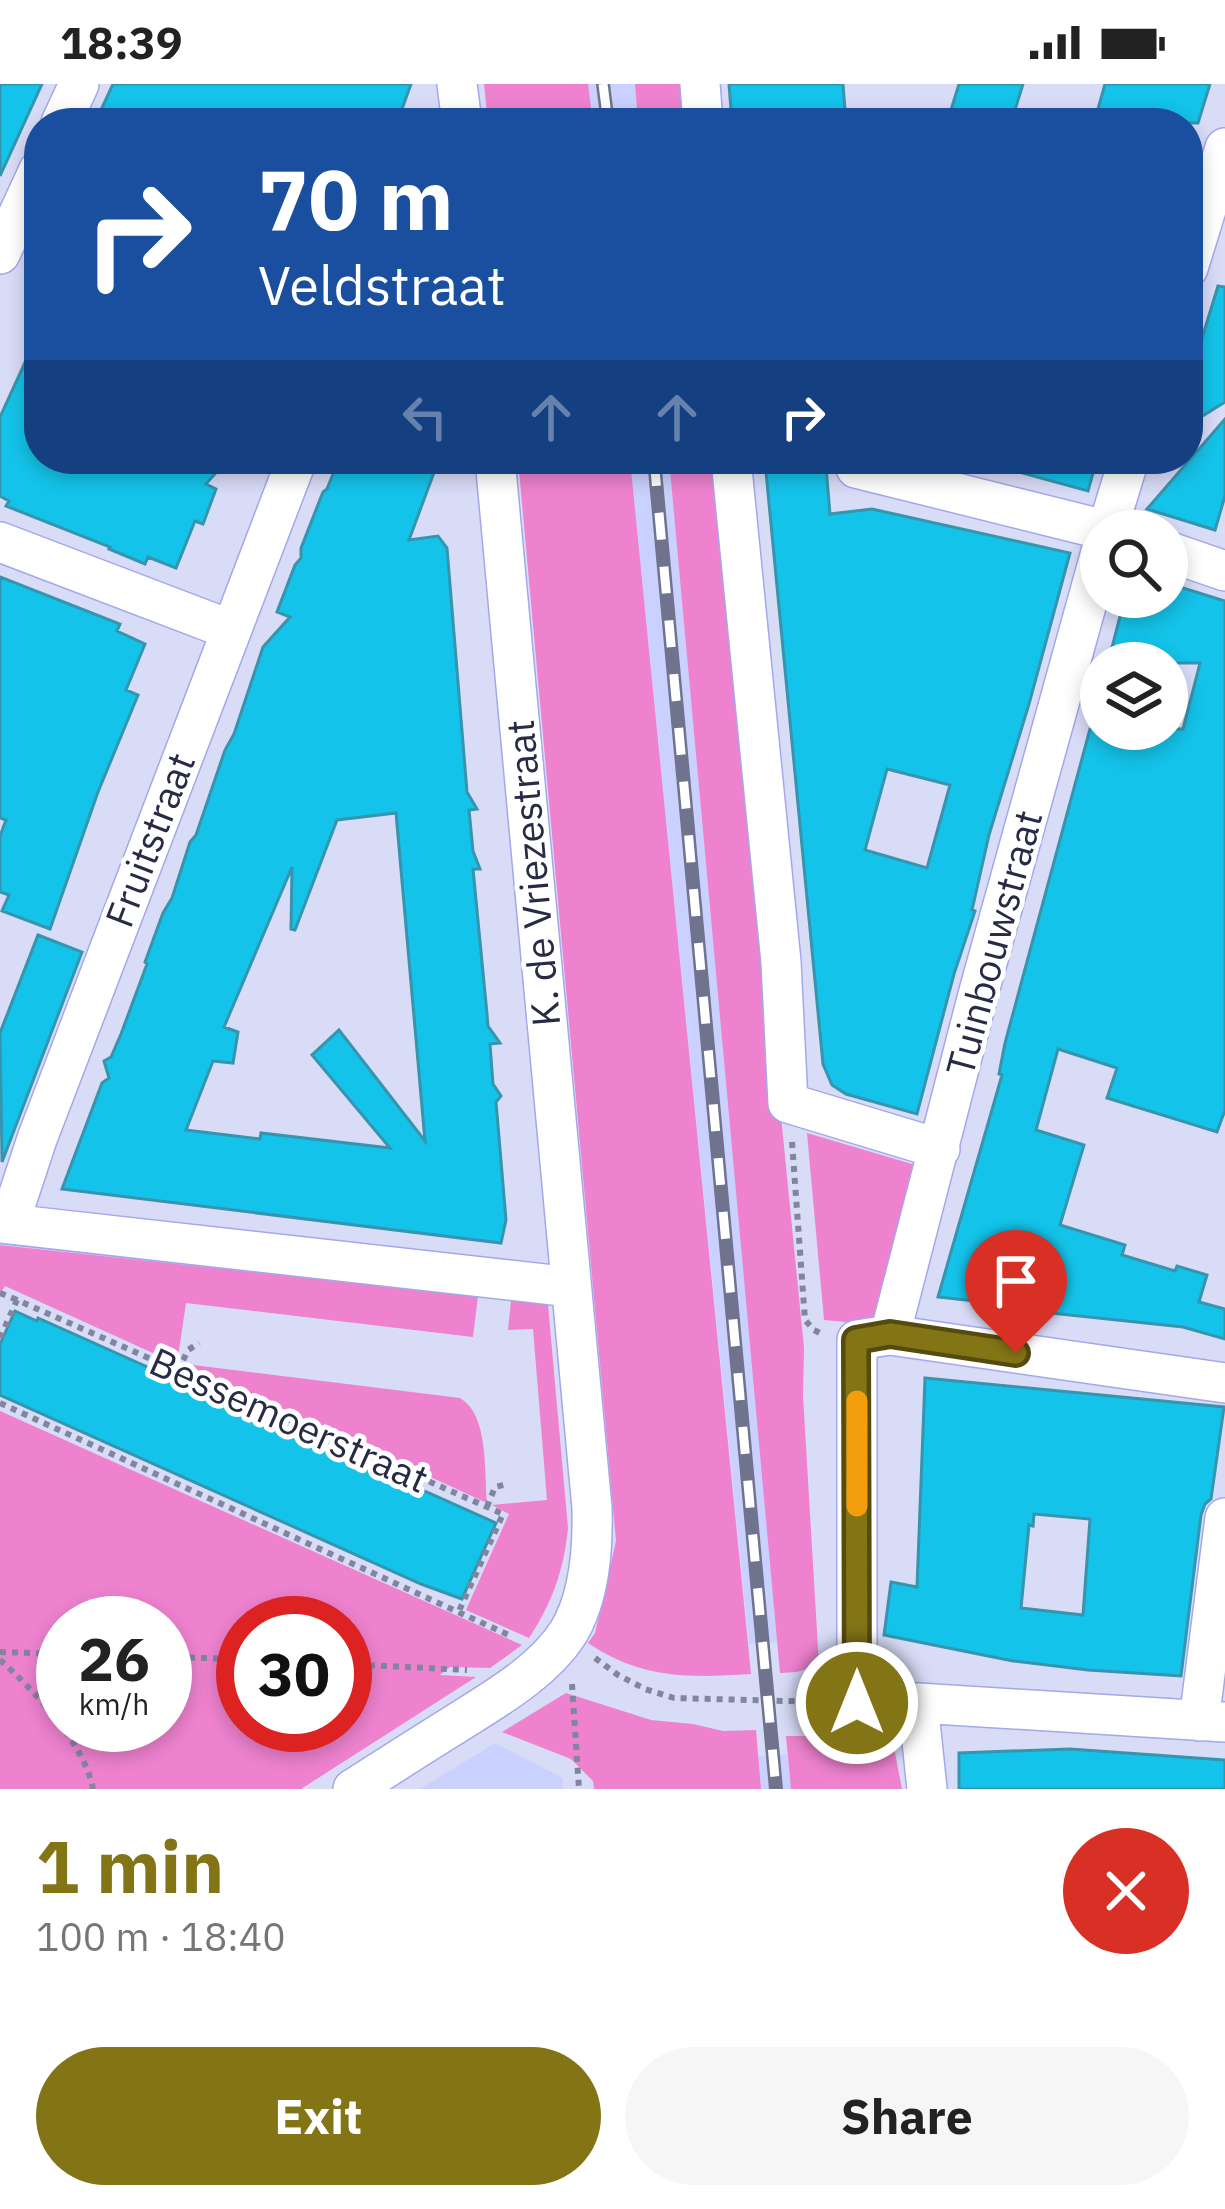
<!DOCTYPE html>
<html lang="en">
<head>
<meta charset="utf-8">
<style>
  body { margin:0; font-family:"IBM Plex Sans",sans-serif; background:#f6f6f6; color:#222; height:100vh; display:flex; flex-direction:column; font-size:45px; white-space:nowrap }
  * { box-sizing:border-box; margin:0 }
  p { font-size:39px; color:#767676 }
  .icon { flex:none; width:66px; height:66px; fill:none; stroke:currentColor; stroke-width:2; stroke-linecap:round; stroke-linejoin:round }
  .map { position:relative; height:1705px; overflow:hidden }
  .drawer { display:flex; flex-direction:column; background:#fff; flex:1 }
  .drawer>* { flex:none }
  .hud { position:absolute; left:24px; top:24px; width:1179px; height:366px; border-radius:48px; box-shadow:0 6px 18px #0003; background:#1a4fa0; color:#fff; overflow:hidden }
  .controls { position:absolute; left:1080px; top:426px; display:grid; gap:24px }
  .controls a { display:grid; place-items:center; width:108px; height:108px; border-radius:50%; background:#fff; box-shadow:0 6px 18px #0003; font-size:60px }
  .speed { position:absolute; left:36px; top:1512px; display:flex; gap:24px; font-size:60px; font-weight:700; text-align:center }
  .speed>* { display:grid; place-content:center; width:156px; height:156px; border-radius:50%; background:#fff; box-shadow:0 6px 18px #0003; line-height:1 }
  .speed small { font-size:30px; font-weight:400 }
  .speed .limit { border:18px solid #d22; background:#fff; color:#111 }
  .pin { position:absolute; display:grid; place-items:center; width:102px; height:102px; color:#fff; margin:-123px -51px; border-radius:50% 50% 50% 0; rotate:-45deg; box-shadow:0 0 12px #0007 }
  .pin .icon { rotate:45deg }
  .me { position:absolute; width:132px; margin:-66px; rotate:0deg; stroke-linejoin:round; filter:drop-shadow(0 0 9px #0008) }
  .turn { display:flex; align-items:center; gap:42px; height:252px; padding:0 36px; font-size:54px }
  .turn .icon { width:156px; height:156px; stroke-width:2.5 }
  .turn b { display:block; font-size:84px; line-height:102px }
  .lanes { display:flex; align-items:center; height:114px; padding:0 36px; background:#0003; justify-content:center; gap:60px; direction:ltr }
  .lanes .off { opacity:.35 }
  .round { display:grid; place-items:center; flex:none; width:126px; height:126px; border-radius:63px; background:#f6f6f6 }
  .summary { display:flex; align-items:center; justify-content:space-between; height:204px; padding:0 36px }
  h1 { font-size:72px; font-weight:700; line-height:90px; color:#837416 }
  .cta { display:flex; gap:24px; margin-top:auto; padding:24px 36px }
  .cta a { flex:1; height:138px; border-radius:72px; background:#837416; color:#fff; font-size:48px; font-weight:700; line-height:138px; text-align:center }
  .cta a+a { background:#f6f6f6; color:#222 }
  .status { display:flex; justify-content:space-between; align-items:center; height:84px; padding:0 60px; background:#fff; direction:ltr }
  .status svg { height:33px; fill:currentColor }
  .map>svg:first-child { display:block }
</style>
</head>
<body>
<div class="status"><b>18:39</b><svg viewBox="0 0 49 12"><path d="M0 12V9h3v3zM5 12V6h3v6zM10 12V3h3v9zM15 12V0h3v12zM26 1h20v11H26zM47 4h2v5h-2z"/></svg></div>
<div class="map">
<svg width="1225" height="1705" viewBox="0 0 1225 1705">
  <rect width="100%" height="100%" fill="#d8dcf7"/>
  <path fill="#cbd1fe" d="M588,0H635L638,39H593Z
    M630,375H669L778,1558L749,1560Z
    M495,1659L563,1694V1705H420Z
    M787,1670L791,1705H761L758,1672Z"/>
  <path fill="#ee82cf" fill-rule="evenodd" d="M484,0H588L593,39H488Z
    M635,0H686L691,39H638Z
    M518,375H630L751,1590C688,1594 641,1595 588,1559L595,1549L616,1457Z
    M669,375H721L769,911L804,1264L803,1312L819,1581L797,1588L780,1589Z
    M807,1049L922,1083L879,1241L824,1236Z
    M0,1161L478,1212L473,1253L186,1219L177,1280L5,1202L0,1210Z
    M511,1216L548,1221L568,1444C564,1486 552,1519 529,1554L466,1526L509,1430L492,1421L547,1416L533,1245L508,1246Z
    M185,1280L460,1314C489,1331 484,1387 487,1419Z
    M0,1327L522,1561L490,1584L450,1583L440,1591L476,1593L301,1705H0ZM63,1539H165V1641H63ZM243,1539H345V1641H243Z
    M566,1609L651,1636L693,1640L723,1647L756,1646L761,1705H594L593,1697L571,1675L502,1648Z
    M786,1652H888L894,1664L902,1705H791Z"/>
  <path fill="#14c3e9" stroke="#3694ae" stroke-width="3" fill-rule="evenodd" d="M0,0H42L0,92Z
    M113,0H411L397,39H95Z
    M729,0H843L846,39H732Z
    M959,0H1023L1011,39H993L951,26Z
    M1105,0H1210L1198,39H1094Z
    M1218,202L1225,203V318L1188,341V300Z
    M39,248V375H228L206,400L216,405L203,440L195,437L176,484L148,473L145,480L109,465L110,463L6,422L9,417L0,412V333Z
    M1225,335V412L1215,446L1147,425Z
    M339,375H439L409,456L438,452L447,464L467,708L477,725L469,726L473,767L480,785H473L487,930L488,942L500,959L490,960L493,1000L501,1012L496,1018L506,1136L501,1159L62,1105L102,999L109,994L104,977L111,973L121,950L147,880L145,878L163,829L172,814L190,758L196,751L225,666L234,650L263,563L290,533L277,528L295,481L301,474V464L323,408L327,405ZM396,729L425,1057L339,946L312,971L390,1064L261,1049L260,1055L186,1046L213,977L233,979L238,948L224,943L292,783L291,845L295,846L337,736Z
    M1005,375H1097L1088,407L1004,384Z
    M826,382L830,430L872,425L1070,469L1029,620L989,751L972,826L975,827L954,890L917,1030L846,1010L832,1001L823,980L766,388ZM887,685L950,701L927,784L865,766Z
    M0,493L120,540L117,547L145,560L126,606L138,611L98,708L50,845L2,827L9,811L0,808V752L6,736L0,734Z
    M1167,499L1225,517V1026L1217,1048L1107,1014L1117,984L1058,965L1036,1046L1084,1061L1060,1141L1125,1161L1122,1171L1175,1187L1177,1182L1207,1191L1199,1218L1225,1225V1255L1183,1243L1041,1228L1048,1206L993,1189L985,1218L938,1213L1002,991L999,990L1005,959L1090,645H1183L1200,579H1108L1125,513H1167Z
    M38,851L82,868L2,1078L0,949Z
    M15,1227L37,1237L38,1234L496,1439L462,1515L421,1500L0,1311V1260Z
    M925,1294L1224,1323L1211,1415L1205,1420L1201,1431L1181,1592L1088,1586L1013,1577L884,1551L891,1498L917,1503ZM1034,1430L1090,1435L1083,1531L1021,1524L1029,1441L1033,1442Z
    M1070,1665L1225,1676V1705H959V1669Z"/>
  <g fill="none" stroke-linecap="round" stroke-linejoin="round">
    <g stroke="#a2a8ea" stroke-width="42">
      <path id="street" d="M457,0L462,39
        M700,0L703,39
        M61,39L79,0
        M0,170L39,86
        M1188,184L1225,64
        M731,375L781,878L788,1019L940,1065
        M856,384L1109,447
        M1107,447L1129,375
        M0,458L231,546
        M1167,467L1225,487
        M0,1139L571,1203
        M9,1140L37,1055L297,375
        M890,1251L978,911L1101,468
        M1225,1299L890,1251L857,1256V1619H918L1225,1638
        M918,1619L927,1705
        M1199,1637L1225,1434
        M353,1705C386,1684 420,1662 454,1641C493,1616 542,1589 568,1549C590,1513 593,1465 592,1424L495,375"/>
    </g>
    <path stroke="#82859f" stroke-width="6" stroke-dasharray="6 6" stroke-linecap="butt" d="M770,379L820,375
      M792,1058L805,1236L814,1246L824,1251
      M0,1209L17,1216
      M0,1254L17,1216L503,1430L459,1527
      M178,1287L188,1266L199,1259
      M0,1319L513,1553
      M487,1423L495,1403L508,1400
      M0,1568L63,1570
      M165,1573L243,1575
      M595,1574L618,1591L645,1605L674,1614L824,1618
      M0,1576C33,1605 85,1660 93,1705
      M345,1580L467,1586
      M572,1600L579,1705"/>
    <use href="#street" stroke="#fff" stroke-width="39"/>
    <g stroke="#70738e" stroke-width="14">
      <path id="rail" d="M603,0L608,39
        M654,375L776,1705"/>
    </g>
    <use href="#rail" stroke="#fff" stroke-width="9" stroke-dasharray="27" stroke-linecap="butt"/>
  </g>
  <g fill="none" stroke-linecap="round" stroke-linejoin="round">
    <g stroke="#554b0e" stroke-width="30">
      <path id="route" d="M857,1619L856,1256L890,1250L1016,1269"/>
    </g>
    <use href="#route" stroke="#837416" stroke-width="21"/>
    <path stroke="#f59e0b" stroke-width="21" d="M857,1317V1422"/>
  </g>
  <g text-anchor="middle" stroke-width="10" stroke-linejoin="round" paint-order="stroke">
    <g font-size="39" fill="#292b45" stroke="#fff">
      <text transform="translate(150 756) rotate(-69)" y="14">Fruitstraat</text>
      <text transform="translate(533 789) rotate(-95)" y="14">K. de Vriezestraat</text>
      <text transform="translate(994 859) rotate(-75)" y="14">Tuinbouwstraat</text>
      <text transform="translate(289 1336) rotate(24)" y="14">Bessemoerstraat</text>
    </g>
  </g>
</svg>
<div class="controls">
<a><svg class="icon" aria-label="search" viewBox="0 0 24 24"><circle cx="10" cy="10" r="6"/><path d="M15 15l6 6"/></svg></a>
<a><svg class="icon" aria-label="layers" viewBox="0 0 24 24"><path d="M12 4l9 5-9 5-9-5zM3 14l9 5 9-5"/></svg></a>
</div>
<div class="speed"><div>26<small>km/h</small></div><div class="limit">30</div></div>
<div class="pin" style="left:1016px;top:1269px;background:#d93025"><svg class="icon" aria-label="arrive" viewBox="0 0 24 24"><path d="M6 21V4h12l-3 4 3 4H6"/></svg></div>
<svg class="me" style="left:857px;top:1619px" viewBox="-20 -20 40 40"><circle r="17" fill="#837416" stroke="#fff" stroke-width="3"/><path d="M0-11L8 9 0 5-8 9z" fill="#fff"/></svg>
<div class="hud">
<div class="turn"><svg class="icon" aria-label="right" viewBox="0 0 24 24"><path d="M7 20v-9h11M14 6l5 5-5 5"/></svg><div><b>70 m</b>Veldstraat</div></div>
<div class="lanes"><svg class="icon off" aria-label="left" viewBox="0 0 24 24"><path d="M17 20v-9H6M10 6l-5 5 5 5"/></svg><svg class="icon off" aria-label="ahead" viewBox="0 0 24 24"><path d="M12 20V5M6 11l6-6 6 6"/></svg><svg class="icon off" aria-label="ahead" viewBox="0 0 24 24"><path d="M12 20V5M6 11l6-6 6 6"/></svg><svg class="icon" aria-label="right" viewBox="0 0 24 24"><path d="M7 20v-9h11M14 6l5 5-5 5"/></svg></div>
</div>
</div>
<section class="drawer">
<div class="summary"><div><h1>1 min</h1><p>100 m · 18:40</p></div><a class="round" style="background:#d93025;color:#fff"><svg class="icon" aria-label="close" viewBox="0 0 24 24"><path d="M6 6l12 12M18 6L6 18"/></svg></a></div>
<div class="cta"><a>Exit</a><a>Share</a></div>
</section>
</body>
</html>
